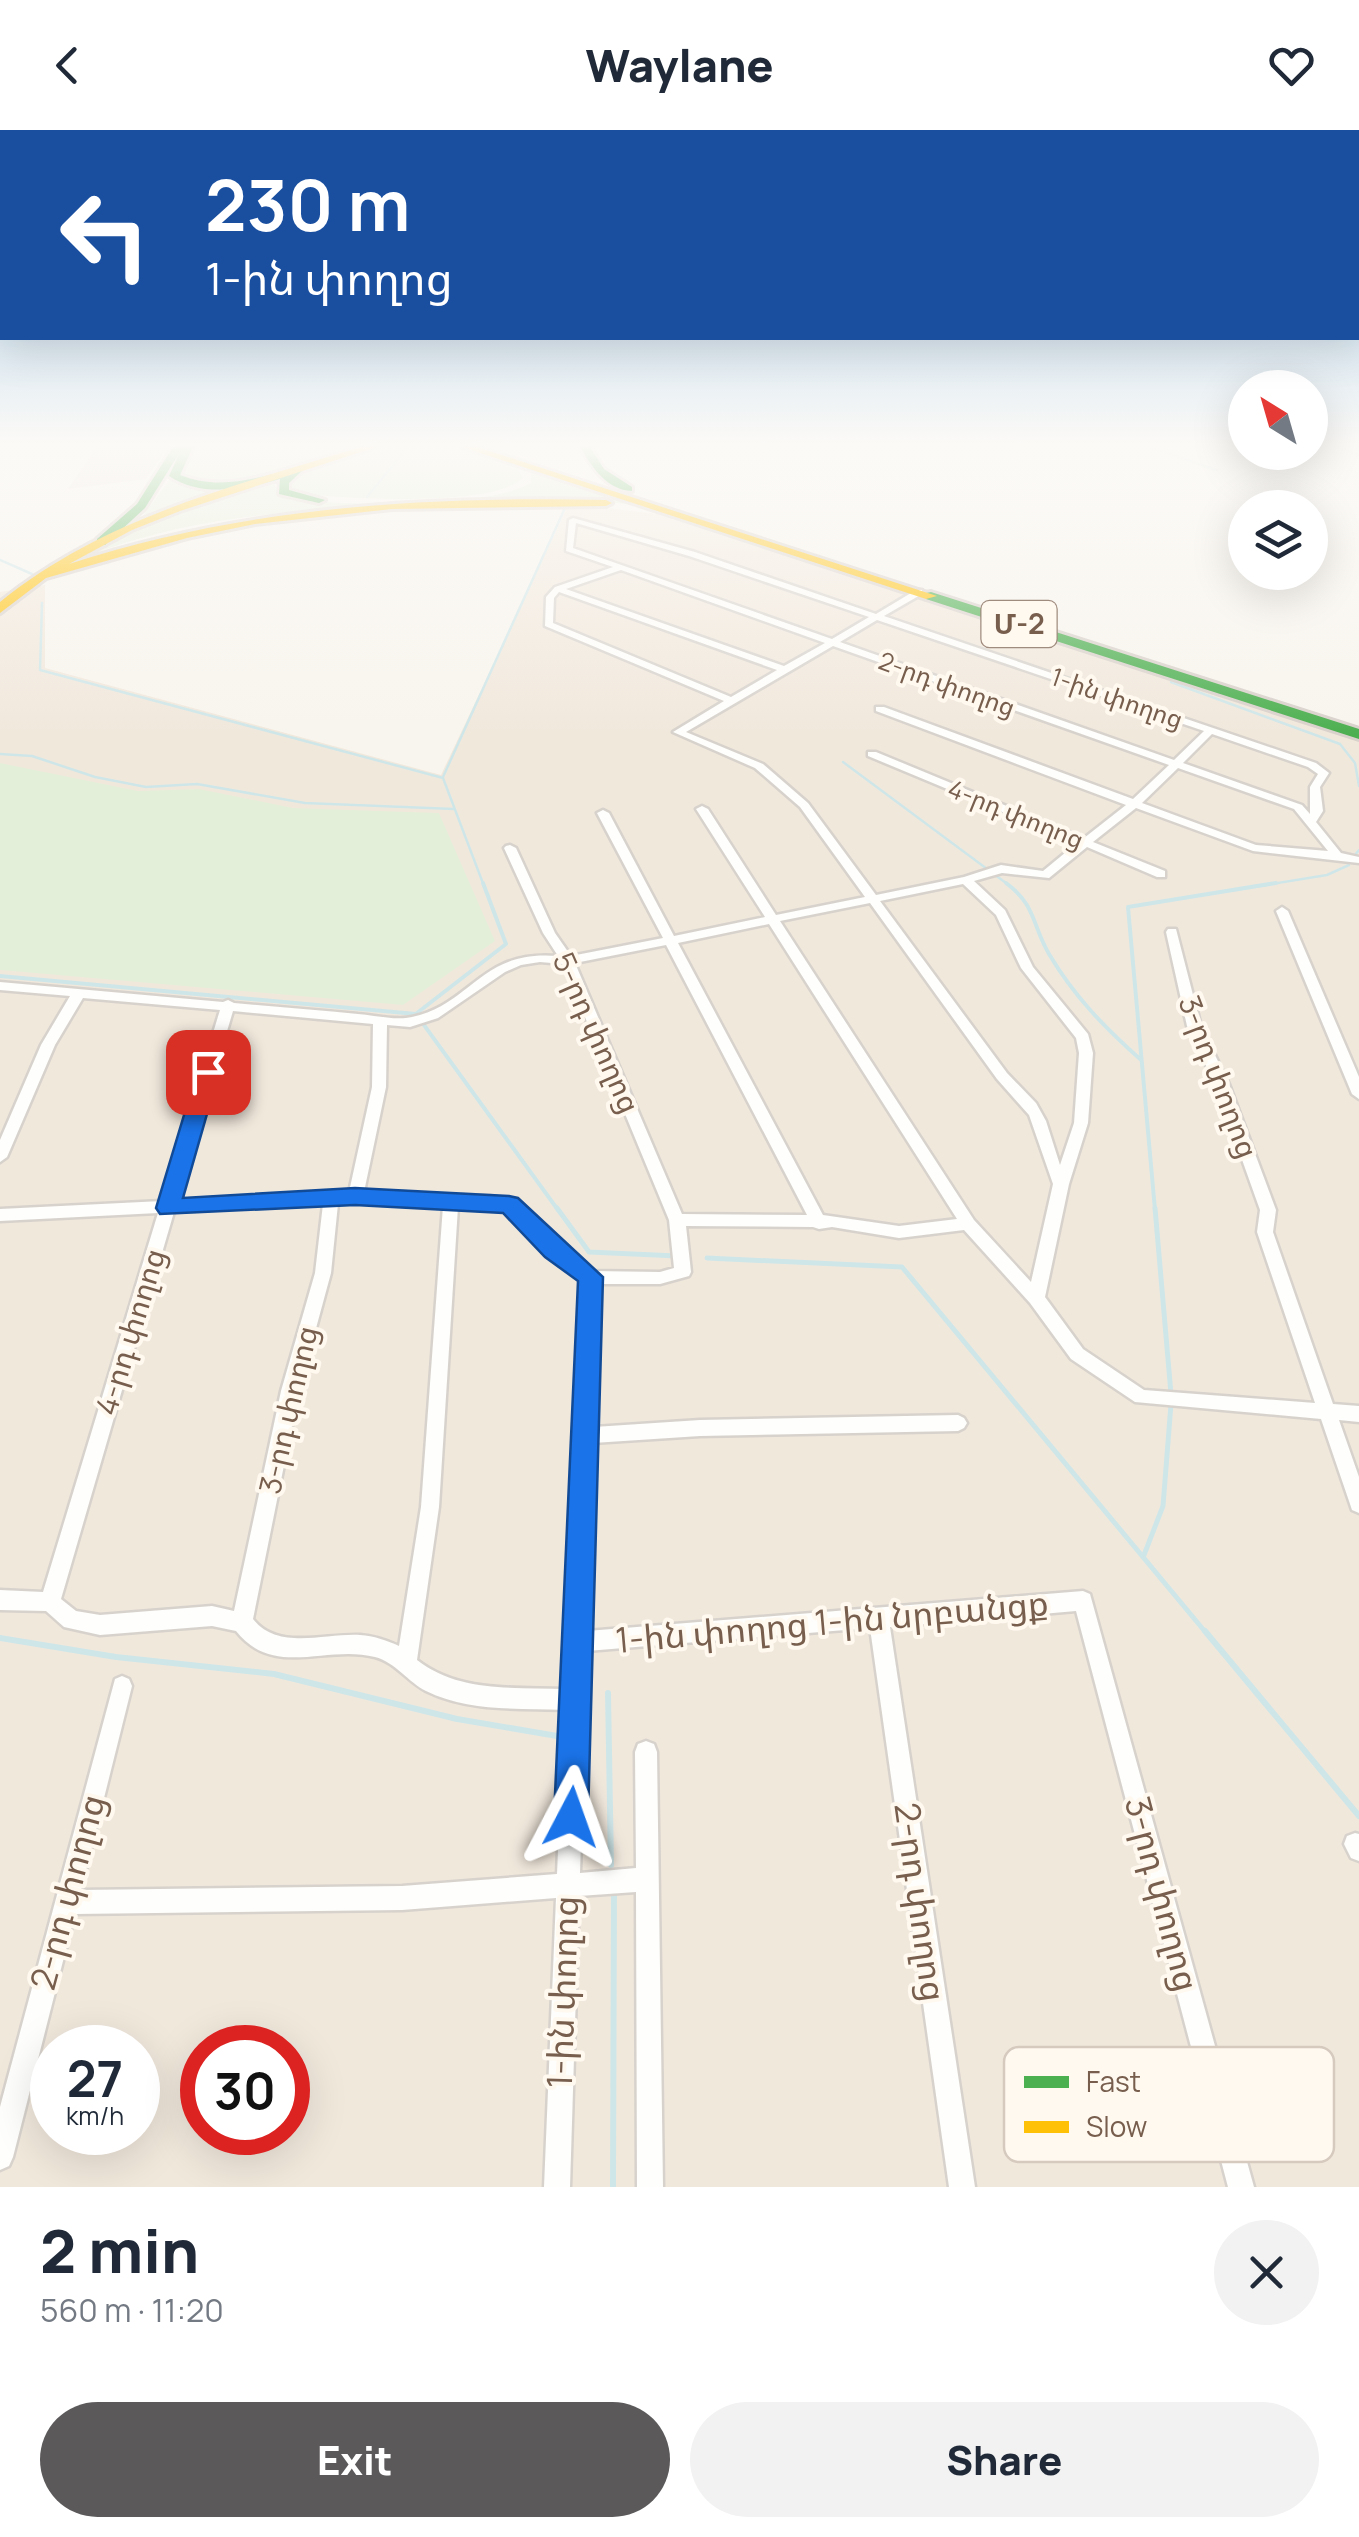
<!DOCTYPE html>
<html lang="en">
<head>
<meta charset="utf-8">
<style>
  body { margin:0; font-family:Manrope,"Noto Sans Armenian",sans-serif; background:#f2f2f3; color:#1f2937; height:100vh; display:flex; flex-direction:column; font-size:38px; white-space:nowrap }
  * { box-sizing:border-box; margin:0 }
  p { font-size:32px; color:#747a83 }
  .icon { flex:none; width:55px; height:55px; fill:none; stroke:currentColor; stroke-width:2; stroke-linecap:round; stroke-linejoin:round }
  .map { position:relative; height:2057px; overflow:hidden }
  .side { display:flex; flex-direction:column; background:#fff; flex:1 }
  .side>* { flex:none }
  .hud { position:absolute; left:0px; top:0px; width:1360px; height:210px; box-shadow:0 10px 40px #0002; background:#1a4fa0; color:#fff; overflow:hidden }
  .needle { width:65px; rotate:323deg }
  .tools { position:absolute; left:1228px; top:240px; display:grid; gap:20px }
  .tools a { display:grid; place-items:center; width:100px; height:100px; border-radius:50%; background:#fff; box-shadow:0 10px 40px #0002; font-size:50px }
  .speed { position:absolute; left:30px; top:1895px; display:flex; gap:20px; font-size:50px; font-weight:700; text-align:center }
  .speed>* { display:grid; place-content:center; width:130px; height:130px; border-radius:50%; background:#fff; box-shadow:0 10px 40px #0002; line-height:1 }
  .speed small { font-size:25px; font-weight:400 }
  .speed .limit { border:15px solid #d22; background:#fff; color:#111 }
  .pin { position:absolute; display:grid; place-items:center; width:85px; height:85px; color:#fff; margin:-42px; border-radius:20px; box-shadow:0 5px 15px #0006 }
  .me { position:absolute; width:110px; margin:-55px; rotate:4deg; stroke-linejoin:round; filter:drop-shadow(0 0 8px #0008) }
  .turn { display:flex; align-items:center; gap:35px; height:210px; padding:0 40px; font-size:45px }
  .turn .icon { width:130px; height:130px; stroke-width:2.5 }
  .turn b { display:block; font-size:70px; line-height:85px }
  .round { display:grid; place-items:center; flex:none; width:105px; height:105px; border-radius:52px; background:#f2f2f3 }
  .summary { display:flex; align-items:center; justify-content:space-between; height:170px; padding:0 40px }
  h1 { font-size:60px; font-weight:800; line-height:75px }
  .primary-button { display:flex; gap:20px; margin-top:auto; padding:20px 40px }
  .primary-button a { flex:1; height:115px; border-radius:60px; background:#5b595a; color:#fff; font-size:40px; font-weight:800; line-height:115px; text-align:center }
  .primary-button a+a { background:#f2f2f3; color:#1f2937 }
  header { display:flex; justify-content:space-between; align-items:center; height:130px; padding:0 40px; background:#fff; font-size:45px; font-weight:800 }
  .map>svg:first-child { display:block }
</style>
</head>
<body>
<header><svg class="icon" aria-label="back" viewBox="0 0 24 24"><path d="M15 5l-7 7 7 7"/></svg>Waylane<svg class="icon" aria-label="heart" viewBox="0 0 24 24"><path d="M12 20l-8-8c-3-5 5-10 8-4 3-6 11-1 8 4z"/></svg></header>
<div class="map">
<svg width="1359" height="2057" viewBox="0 0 1359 2057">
  <rect width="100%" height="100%" fill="#f8f5ee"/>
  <path fill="#f1e8dc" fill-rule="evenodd" d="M589,376L673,386L1359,609V2057H0V462L45,455V538L441,645L567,378ZM52,1918H138V2002H52ZM202,1918H288V2002H202Z"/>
  <path fill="#ebe5de" d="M97,317H168L146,349L68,359Z"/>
  <path fill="#e4efd9" d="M192,317H365C310,334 238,368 181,346L180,340Z
    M381,317H450L517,339L523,347C501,379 325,369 286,361L295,346Z
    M531,342L634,375C568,367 501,372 435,374C311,379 189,383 73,432L155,389L273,350L279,364L294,370C353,375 481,380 531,353Z
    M170,349L193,358L236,357L143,386Z
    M0,633L138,661L199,659L293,678L439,683L495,811L403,875L0,840Z"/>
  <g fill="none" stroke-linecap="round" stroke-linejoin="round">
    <path stroke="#cfe6e8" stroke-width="2.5" d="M1336,317L1359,325
      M367,367L408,317
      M0,430L32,444
      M42,473L40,540L443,648L484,756
      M1171,552L1340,614L1355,633L1359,656
      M0,624L32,626L95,647L146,657L197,654L305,673L454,679
      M843,632L1010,756
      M443,647L565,378
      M1355,725L1359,720
      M1260,756L1327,745L1349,735"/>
    <path stroke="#cfe6e8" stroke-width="4" d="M1006,753C1036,775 1032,795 1049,824C1074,866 1104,897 1140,929
      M0,846L416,884L558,1080
      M417,883L506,814L483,753
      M1155,1080L1128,777L1276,753"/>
    <path stroke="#cfe6e8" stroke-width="5" d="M557,1078L589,1122L677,1126
      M1155,1078L1171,1264
      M707,1128L902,1137L1207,1504
      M1144,1425L1163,1376L1171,1274"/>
    <path stroke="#cfe6e8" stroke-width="6" d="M1205,1501L1359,1686
      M0,1508L116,1527L274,1544L457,1589L563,1607
      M608,1563L611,1735
      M613,2057L614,1762"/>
    <path fill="#cfe6e8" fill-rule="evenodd" d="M1146,317H1155L1220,340L1215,341Z"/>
    <g stroke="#d7d2cc" stroke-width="5">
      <path id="street" d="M573,388L695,422L876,484L916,460H922V464L884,486L1316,633L1329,643L1320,657L1323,681L1316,692L1341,723L1359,727V733L1253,721L1136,678L1093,712L1165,741V747H1157L1087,717L1049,748L1002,743L974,751L1005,780L1033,837L1088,904L1093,923L1088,993L1069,1054L1045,1167L1083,1219L1144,1260L1315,1273L1257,1102L1260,1080L1215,954L1187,896L1166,802L1168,799H1176L1201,896L1229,954L1276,1080L1273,1102L1333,1274L1359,1276V1292L1339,1290L1359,1347V1383L1352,1380L1350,1374L1321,1289L1135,1272L1071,1229L1030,1173L964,1100L899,1108L832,1097L819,1099L813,1097L686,1096L691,1142L689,1146L660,1154H598L594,1297L700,1290L958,1285L964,1288L967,1293L964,1298L958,1301L700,1306L593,1313L587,1501L1083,1461L1090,1464L1254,2057H1228L1076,1481L890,1497L975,2057H949L870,1498L587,1521L580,1743L636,1738L635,1622L638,1614L646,1611L654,1614L657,1622L663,2057H637L636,1762L579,1766L570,2057H544L556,1768L402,1780L75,1784L13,2027L9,2036L0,2040V1977L115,1549L122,1546L129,1549L132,1556L81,1760L402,1756L557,1744L564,1580C518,1578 469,1582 426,1561C408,1552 395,1532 375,1527C326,1514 274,1549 236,1501L212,1496L100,1505L64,1497L46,1481L0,1480V1460L43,1462L158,1083L0,1091V1079L162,1071L220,880L83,868L55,915L7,1027L0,1032V1010L41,915L70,866L0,860V852L223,872L228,870L234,873C275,877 317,880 358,884C374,885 396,891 412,887C472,874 481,819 558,826L543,803L504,718L506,716L510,715L516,718L555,803L571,826L663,808L597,683L603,680L609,683L674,806L765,787L696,679L702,676L708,679L776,785L865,767L800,677L755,638L673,602L724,571L545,496L546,467L555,457L613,437L566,421L569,390ZM576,393L689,426L869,487L832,509L573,418ZM621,440L825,513L784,536L566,459ZM559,462L777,540L731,567L553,493L554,468ZM877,490L1204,601L1174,630L840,512ZM833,516L1169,635L1133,669L884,577H876V581L1126,675L1084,708L876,622H868V626L1077,713L1043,741L1001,735L964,747L876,765L808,673L763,634L686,602ZM1212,604L1308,637L1318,644L1310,657V684L1302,675L1183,633ZM1178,638L1294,679L1328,721L1256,715L1142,673ZM963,754L996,785L1021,838L1076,908L1079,923L1074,993L1060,1035L1046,991L1036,973L1007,943L880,771ZM870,773L997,949L1029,985L1053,1054L1031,1152L974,1090L780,791ZM769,794L957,1089L899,1096L823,1085L678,813ZM666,815L807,1085L682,1084L575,833ZM540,832L563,834L669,1090L674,1138L660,1142L593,1141L559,1116L514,1071L490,1066L364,1062L386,957L387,895L410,897L438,888L505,842L521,835ZM233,881L373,894L372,957L349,1062L177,1070ZM355,1073L443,1076L421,1377L399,1516C386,1510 374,1506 360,1505C325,1503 278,1521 253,1489L299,1261L331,1143L338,1074ZM323,1074L315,1143L281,1261L234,1481L212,1476L100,1485L76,1481L61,1469L174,1082ZM458,1077L504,1080L547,1124L582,1150L575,1301L573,1306L575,1310L565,1559C514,1557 459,1563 417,1530L439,1377Z
        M1282,777L1288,781L1359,947V969L1352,964L1276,781Z
        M1355,1703L1359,1704V1731L1351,1728L1344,1714L1347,1706Z"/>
    </g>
    <g stroke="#d9d1cb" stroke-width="6">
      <path id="fast" d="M173,317H193L180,345C220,361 258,348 298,337L303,340L289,353V360L325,370L319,373L279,364L280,349C244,359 202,368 169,346L180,322L145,378L105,415H97V409L137,374Z
        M580,317H590L604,339L632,357V361C607,360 592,337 580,317Z
        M931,462L1359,599V609L926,469V463Z"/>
    </g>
    <g stroke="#d9d1cb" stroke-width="6">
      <path id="slow" d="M361,317H376L180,381L132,400L69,434C244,377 422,366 606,370L612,373L606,376L392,379L255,394L187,408L46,448L0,483V472C105,387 234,356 361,317Z
        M462,317H477L937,466L926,469Z"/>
    </g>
    <use href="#street" fill="#fefefc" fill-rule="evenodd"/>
    <use href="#fast" fill="#4caf50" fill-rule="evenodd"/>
    <use href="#slow" fill="#ffc107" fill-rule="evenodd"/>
  </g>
  <linearGradient id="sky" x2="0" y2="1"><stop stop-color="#9ec8e8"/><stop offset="0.52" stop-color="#fcfaf7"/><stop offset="1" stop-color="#fcfaf7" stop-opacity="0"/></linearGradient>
  <rect width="1359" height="605" fill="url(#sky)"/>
  <path fill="#1a73e8" stroke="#114b97" stroke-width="2.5" d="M208,935L219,942L183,1068L355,1058L509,1066L518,1068L603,1147L588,1687L583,1699L571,1704L559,1699L554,1687L578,1151L545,1127L503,1083L355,1075L160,1084L156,1078L197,942Z"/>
  <g text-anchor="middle" stroke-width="8" stroke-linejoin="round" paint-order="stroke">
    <g font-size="25" fill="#775e4d" stroke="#fff9f0">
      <text transform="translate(947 554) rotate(20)" y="9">2-րդ փողոց</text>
      <text transform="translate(1117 568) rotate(19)" y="9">1-ին փողոց</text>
      <text transform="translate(1016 684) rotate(22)" y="9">4-րդ փողոց</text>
    </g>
    <rect fill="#fff9f0" stroke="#a08c7e" stroke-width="2.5" x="981.5" y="471" width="75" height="46" rx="8"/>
    <g font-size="28" font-weight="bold" fill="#775e4d">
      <text x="1019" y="504">Մ-2</text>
    </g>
    <g font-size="30" fill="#775e4d" stroke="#fff9f0">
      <text transform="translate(596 903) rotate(66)" y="10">5-րդ փողոց</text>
      <text transform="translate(1218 947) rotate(69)" y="10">3-րդ փողոց</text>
      <text transform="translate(131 1202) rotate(-73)" y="10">4-րդ փողոց</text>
      <text transform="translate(289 1280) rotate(-77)" y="10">3-րդ փողոց</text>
    </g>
    <g font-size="35" fill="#775e4d" stroke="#fff9f0">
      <text transform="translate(832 1492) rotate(-5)" y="12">1-ին փողոց 1-ին նրբանցք</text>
      <text transform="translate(68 1762) rotate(-75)" y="12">2-րդ փողոց</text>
      <text transform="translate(1162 1764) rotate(75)" y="12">3-րդ փողոց</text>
      <text transform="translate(920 1772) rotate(82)" y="12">2-րդ փողոց</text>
      <text transform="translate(563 1862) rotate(-88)" y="12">1-ին փողոց</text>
    </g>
  </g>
  <rect x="1004" y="1917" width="330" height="115" rx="15" fill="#fff9f0" stroke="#d6cabf" stroke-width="2.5"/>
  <rect x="1024" y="1946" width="45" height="12" fill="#4caf50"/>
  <rect x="1024" y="1991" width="45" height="12" fill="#ffc107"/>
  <g font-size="28" fill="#775e4d">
    <text x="1086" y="1962">Fast</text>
    <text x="1086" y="2007">Slow</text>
  </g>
</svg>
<div class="tools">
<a><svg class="needle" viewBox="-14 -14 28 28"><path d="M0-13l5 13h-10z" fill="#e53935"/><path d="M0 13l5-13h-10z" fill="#747a83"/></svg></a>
<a><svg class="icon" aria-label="layers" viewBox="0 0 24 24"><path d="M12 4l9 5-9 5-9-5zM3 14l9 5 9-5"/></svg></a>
</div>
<div class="speed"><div>27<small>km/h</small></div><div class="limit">30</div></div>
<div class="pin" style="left:208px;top:942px;background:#d93025"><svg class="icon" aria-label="arrive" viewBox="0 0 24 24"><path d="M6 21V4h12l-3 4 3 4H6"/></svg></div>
<svg class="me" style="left:571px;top:1687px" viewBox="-20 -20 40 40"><path d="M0-17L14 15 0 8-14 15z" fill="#1a73e8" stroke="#fff" stroke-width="4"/></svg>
<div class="hud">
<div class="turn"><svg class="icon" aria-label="left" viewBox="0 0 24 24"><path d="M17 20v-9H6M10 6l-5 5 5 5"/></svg><div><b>230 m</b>1-ին փողոց</div></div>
</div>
</div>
<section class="side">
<div class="summary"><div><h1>2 min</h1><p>560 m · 11:20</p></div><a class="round"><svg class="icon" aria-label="close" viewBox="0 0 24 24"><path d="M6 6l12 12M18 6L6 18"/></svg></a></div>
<div class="primary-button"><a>Exit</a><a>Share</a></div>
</section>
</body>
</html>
